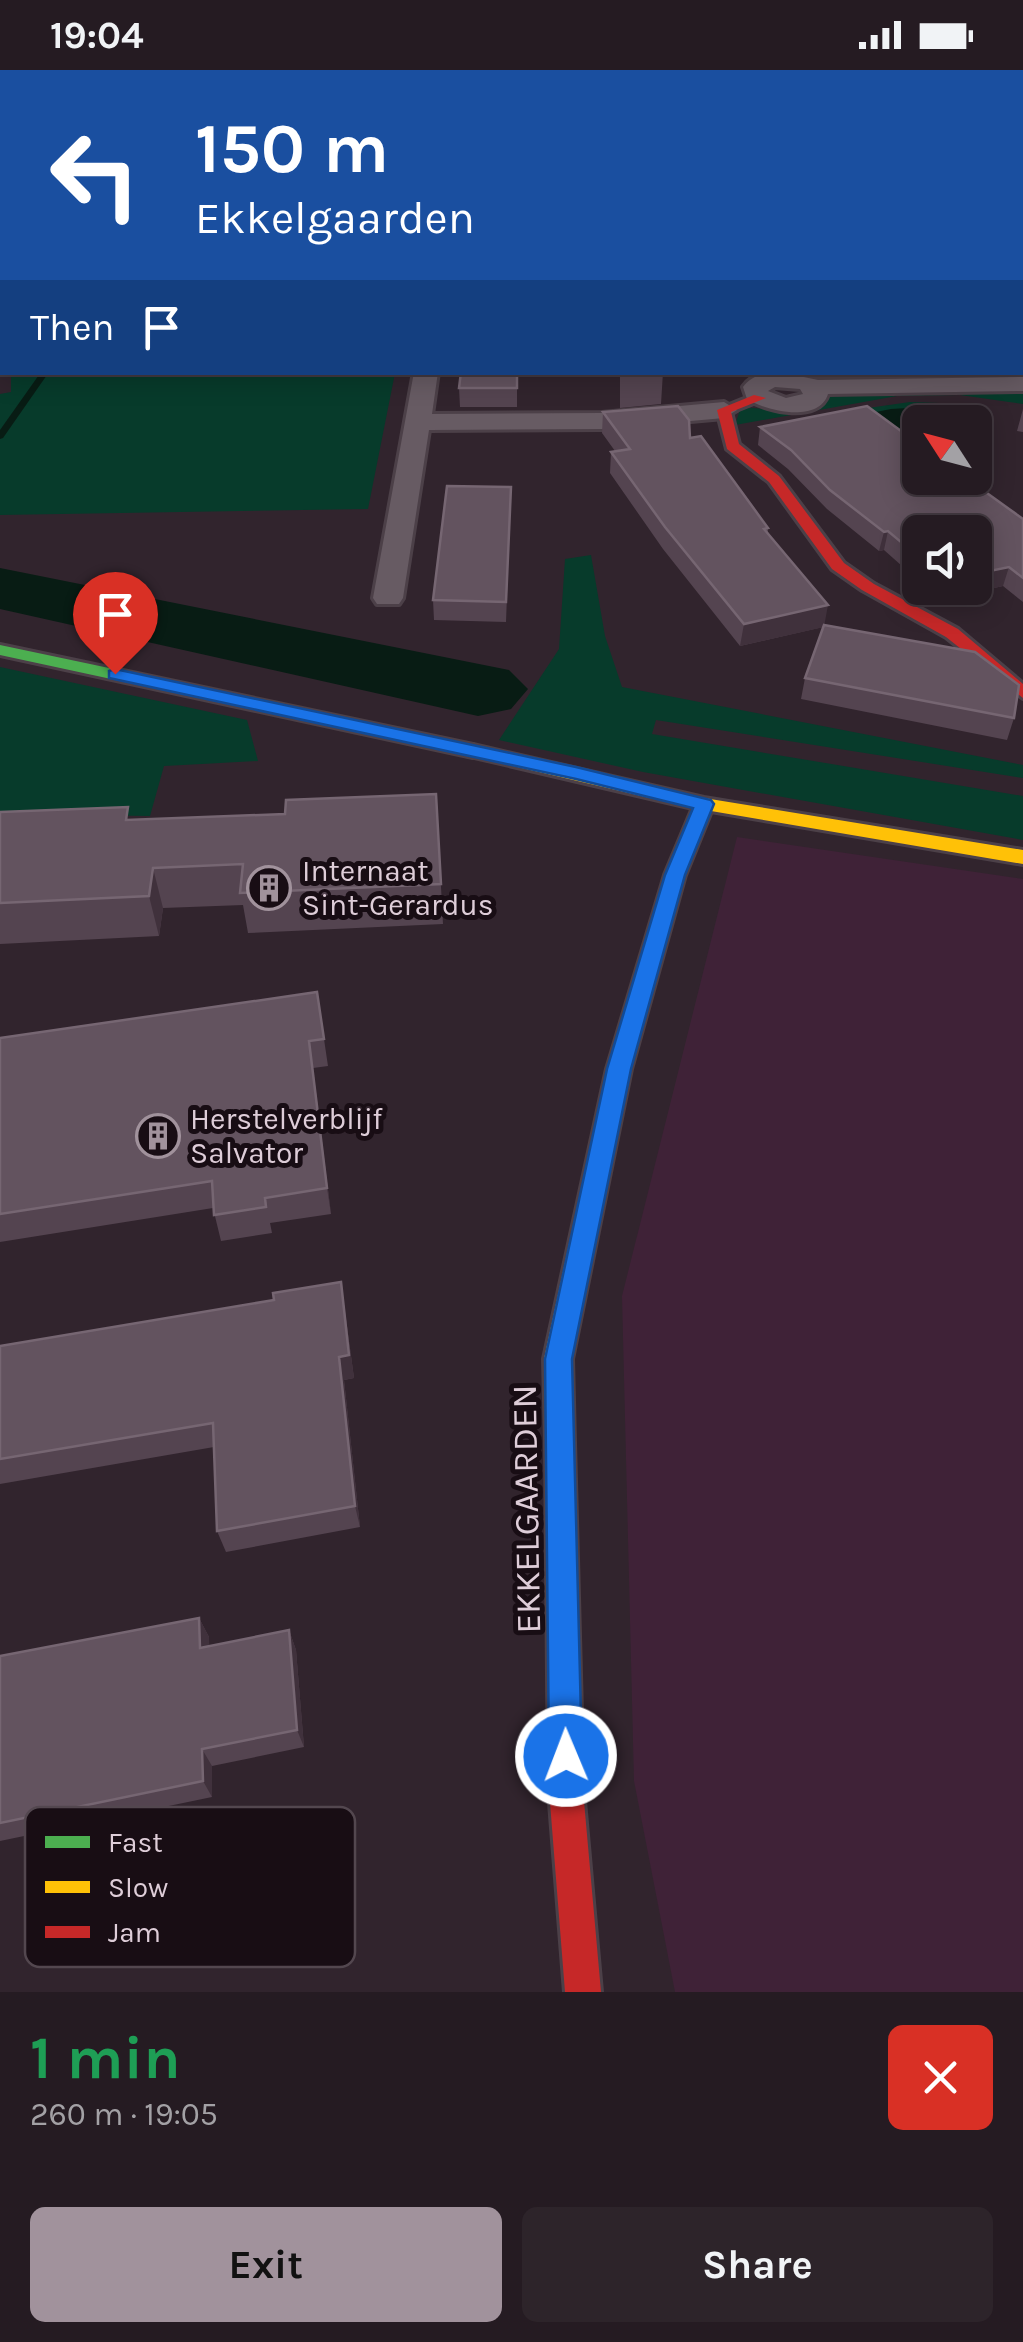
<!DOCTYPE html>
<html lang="en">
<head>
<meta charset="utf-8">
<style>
  body { margin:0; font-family:Karla,sans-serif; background:#2d242a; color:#f1f3f6; height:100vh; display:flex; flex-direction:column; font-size:38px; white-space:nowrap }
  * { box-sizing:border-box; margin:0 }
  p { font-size:32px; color:#a3a1a5 }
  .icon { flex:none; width:55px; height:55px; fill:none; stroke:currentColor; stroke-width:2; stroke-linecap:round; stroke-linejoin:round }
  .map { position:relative; height:1922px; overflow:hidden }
  .sheet { display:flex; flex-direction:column; background:#251b22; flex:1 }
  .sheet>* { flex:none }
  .guide { position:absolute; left:0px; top:0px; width:1025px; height:305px; box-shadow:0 5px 25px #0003,0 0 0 2px #423940; background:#1a4fa0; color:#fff; overflow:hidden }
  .needle { width:65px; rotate:306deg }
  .controls { position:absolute; left:902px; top:335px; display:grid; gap:20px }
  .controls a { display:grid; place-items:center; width:90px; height:90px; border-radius:15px; background:#251b22; box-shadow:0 5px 25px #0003,0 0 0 2px #423940; font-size:50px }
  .pin { position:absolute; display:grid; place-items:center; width:85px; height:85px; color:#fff; margin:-102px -42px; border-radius:50% 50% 50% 0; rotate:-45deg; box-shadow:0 0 10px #0007 }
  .pin .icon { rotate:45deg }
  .me { position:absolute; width:110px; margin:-55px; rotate:359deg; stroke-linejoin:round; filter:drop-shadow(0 0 8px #0008) }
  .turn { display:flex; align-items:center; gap:35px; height:210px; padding:0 30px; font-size:45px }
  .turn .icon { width:130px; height:130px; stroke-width:2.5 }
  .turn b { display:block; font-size:70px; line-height:85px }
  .then { display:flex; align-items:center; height:95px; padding:0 30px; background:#0003; gap:20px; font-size:38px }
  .round { display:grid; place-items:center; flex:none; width:105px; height:105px; border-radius:15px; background:#2d242a }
  .overview { display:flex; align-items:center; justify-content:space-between; height:170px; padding:0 30px }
  h1 { font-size:60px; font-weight:700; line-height:75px; color:#1e9e55 }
  .action { display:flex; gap:20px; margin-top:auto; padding:20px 30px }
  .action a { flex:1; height:115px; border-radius:15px; background:#a1929c; color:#111; font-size:40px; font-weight:700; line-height:115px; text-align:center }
  .action a+a { background:#2d242a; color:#f1f3f6 }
  .status { display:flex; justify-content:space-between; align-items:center; height:70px; padding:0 50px; background:#251b22; direction:ltr }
  .status svg { height:28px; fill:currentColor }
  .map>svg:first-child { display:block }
</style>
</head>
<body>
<div class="status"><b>19:04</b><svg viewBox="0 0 49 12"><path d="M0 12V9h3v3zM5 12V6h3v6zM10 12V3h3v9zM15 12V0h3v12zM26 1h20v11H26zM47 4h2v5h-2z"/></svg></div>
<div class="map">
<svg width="1023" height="1922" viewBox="0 0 1023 1922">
  <rect width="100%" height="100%" fill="#31242d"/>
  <path fill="#3f2237" d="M737,767L1023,809V1922H675L634,1711L622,1226Z"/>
  <path fill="#073b2b" d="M0,0H774L775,2H2V77Z
    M11,303V302L395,303L368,439L0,445V324L11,322Z
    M1023,319V334L960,325L897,326L735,355L741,337C776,340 802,343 833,324Z
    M910,332L968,334L970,352H950L945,346L918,339L871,343L861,339Z
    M591,485L605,566L622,617L1023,695V708L656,650L652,664L1023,726V770L643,702L499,670L559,579L565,489Z
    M0,597L247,650L258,691L164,696L150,746L0,744Z"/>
  <path fill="#081c14" d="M891,339C910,338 937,336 950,352H920V380L871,343Z
    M0,498L509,600L528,619L511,639L478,646L0,539Z"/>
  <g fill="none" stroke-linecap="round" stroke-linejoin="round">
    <path fill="#081c14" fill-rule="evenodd" d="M41,302H49L3,368L0,369V360Z"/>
    <g stroke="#4c4048" stroke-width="6">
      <path id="street" d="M414,302H438L432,344L602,343L724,332L737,340L724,348L602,359L429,360L403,528L399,534H377L373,528Z
        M780,302L818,310L1023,307V321L828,324C819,353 768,342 747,329L743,317C751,305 766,302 780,302ZM775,317L800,319L803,324L786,328L768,321Z"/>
    </g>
    <g stroke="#4c4048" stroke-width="6">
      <path id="fast" d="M0,147H2V153H0Z
        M0,575L473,675L482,681L473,687L0,585Z"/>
    </g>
    <g stroke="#4c4048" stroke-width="6">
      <path id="slow" d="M473,675L704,728L1023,780V794L711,741L685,805L631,999L572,1289L574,1373L570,1383L560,1386L550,1383L546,1373L544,1289L607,999L665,805L693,738L466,685L464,681Z"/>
    </g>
    <g stroke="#4c4048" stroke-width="6">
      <path id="jam" d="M754,325L766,328L731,342L739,374L779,406L844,493L874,514L958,559L1023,614V628L946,567L862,520L832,499L769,412L727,379L717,340Z
        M560,1360L570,1363L574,1373L583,1720L601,1922H565L549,1720L546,1373L550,1363Z"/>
    </g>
    <use href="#street" fill="#675b63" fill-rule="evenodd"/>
    <use href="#fast" fill="#4caf50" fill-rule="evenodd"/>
    <use href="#slow" fill="#ffc107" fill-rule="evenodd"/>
    <use href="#jam" fill="#c62828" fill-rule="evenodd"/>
  </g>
  <path fill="#544450" d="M517,302V337H460L459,318Z
    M620,302H663L661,334L620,338Z
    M1023,339V362L1017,361Z
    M603,342L690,368L768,458V462L824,555L1014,648L1007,670L801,629L805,608L823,557L740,576L663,479L610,403L611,382L615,381L602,363Z
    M760,357L1023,449V532L1003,516L941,530L926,518H975L920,462V512L884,480L879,481L827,439L788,399L758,375Z
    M511,417L506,552L434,550L433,530Z
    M436,724L443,854L248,863L243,835L163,838L159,866L0,874V742L132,750L285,744Z
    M317,922L328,996L313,998L331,1144L270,1153L272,1163L221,1171L213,1138L0,1172V968Z
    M341,1212L354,1308L344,1310L360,1457L226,1482L217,1461L214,1377L0,1414V1276L274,1230Z
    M199,1548L209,1567V1576L289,1560L296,1580L304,1677L212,1696V1727L0,1771V1586Z"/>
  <path fill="#40313c" d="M888,461L884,480L879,481L884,462Z
    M1009,497L1003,516L941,530L944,518H975V504Z
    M828,535L824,557L740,576L744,554Z
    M153,798L163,838L159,866L149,826Z
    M309,971L313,998L331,1144L327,1118Z
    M341,1212L354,1308L344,1310L360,1457L355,1436L339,1287Z
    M199,1548L209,1567L210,1596L200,1578Z
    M289,1560L296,1580L304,1677L297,1660Z
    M202,1679L212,1696V1727L203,1711Z"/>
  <path fill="#63535f" stroke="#766672" stroke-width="2.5" d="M1022,107H1023V269H1022Z
    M461,302H517V318H459Z
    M678,336L689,350L690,368L701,366L768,458L764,459L828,535L744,554L665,457L611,382L630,379L603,342Z
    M867,336L920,375V408H966L1023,449V508L1009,497L975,504V462H920V488L888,461L884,462L830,420L791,380L760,357Z
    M447,416L511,417L506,532L433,530Z
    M824,555L975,582L1019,615L1014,648L805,608Z
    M436,724L441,814L240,823L243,794L153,798L149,826L0,833V742L128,737L126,750L285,744L286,730Z
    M317,922L324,969L309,971L327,1118L265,1128L266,1137L214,1145L212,1111L0,1144V968Z
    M341,1212L349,1285L339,1287L355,1436L217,1461L213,1353L0,1389V1276L274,1230L273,1223Z
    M199,1548L200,1578L289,1560L297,1660L202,1679L203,1711L0,1753V1586Z"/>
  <path fill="#1a73e8" stroke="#114b97" stroke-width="2.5" d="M115,599L576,697L711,730L714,734L685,805L631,999L572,1289L582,1686L577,1698L566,1703L554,1698L549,1686L545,1289L607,999L665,805L693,738L576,709L109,608V601Z"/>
  <defs>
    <g id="building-ring" transform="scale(2.25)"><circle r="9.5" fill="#180d14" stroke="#a1929c" stroke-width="1.5"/><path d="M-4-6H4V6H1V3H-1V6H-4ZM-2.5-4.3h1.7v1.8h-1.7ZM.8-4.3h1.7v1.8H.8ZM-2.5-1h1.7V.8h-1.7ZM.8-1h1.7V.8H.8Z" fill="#a1929c"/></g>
  </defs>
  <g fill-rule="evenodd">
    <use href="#building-ring" x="269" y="818"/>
    <use href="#building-ring" x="158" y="1066"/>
  </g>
  <g text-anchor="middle" stroke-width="10" stroke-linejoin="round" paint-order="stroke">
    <g font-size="30" fill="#decdd8" stroke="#180d14" text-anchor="start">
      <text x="302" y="811">Internaat<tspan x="302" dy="34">Sint-Gerardus</tspan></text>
      <text x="190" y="1059">Herstelverblijf<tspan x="190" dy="34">Salvator</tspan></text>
    </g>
    <g font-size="35" fill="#decdd8" stroke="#180d14">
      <text transform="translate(526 1439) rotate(-91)" y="12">EKKELGAARDEN</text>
    </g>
  </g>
  <rect x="25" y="1737" width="330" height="160" rx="15" fill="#180d14" stroke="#53474f" stroke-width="2.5"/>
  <rect x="45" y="1766" width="45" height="12" fill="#4caf50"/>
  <rect x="45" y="1811" width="45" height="12" fill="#ffc107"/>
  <rect x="45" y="1856" width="45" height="12" fill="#c62828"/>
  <g font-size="28" fill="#decdd8">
    <text x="108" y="1782">Fast</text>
    <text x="108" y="1827">Slow</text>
    <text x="108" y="1872">Jam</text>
  </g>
</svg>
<div class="controls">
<a><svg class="needle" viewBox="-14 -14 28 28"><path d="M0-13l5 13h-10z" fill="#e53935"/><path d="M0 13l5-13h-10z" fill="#a3a1a5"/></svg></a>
<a><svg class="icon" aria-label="sound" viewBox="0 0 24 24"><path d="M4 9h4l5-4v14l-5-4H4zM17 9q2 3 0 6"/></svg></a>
</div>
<div class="pin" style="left:115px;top:604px;background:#d93025"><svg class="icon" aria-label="arrive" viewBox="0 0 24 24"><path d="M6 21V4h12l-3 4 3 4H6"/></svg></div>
<svg class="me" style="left:566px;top:1686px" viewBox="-20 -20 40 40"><circle r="17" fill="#1a73e8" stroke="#fff" stroke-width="3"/><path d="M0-11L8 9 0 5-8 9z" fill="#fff"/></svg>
<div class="guide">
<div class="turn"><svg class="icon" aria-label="left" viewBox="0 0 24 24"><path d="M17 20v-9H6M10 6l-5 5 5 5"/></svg><div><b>150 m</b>Ekkelgaarden</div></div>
<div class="then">Then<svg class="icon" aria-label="arrive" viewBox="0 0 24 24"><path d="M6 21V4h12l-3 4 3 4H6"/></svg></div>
</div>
</div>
<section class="sheet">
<div class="overview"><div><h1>1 min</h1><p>260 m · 19:05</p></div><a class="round" style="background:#d93025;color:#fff"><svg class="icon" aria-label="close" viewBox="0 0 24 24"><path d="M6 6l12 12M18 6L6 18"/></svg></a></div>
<div class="action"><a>Exit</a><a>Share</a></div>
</section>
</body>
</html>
